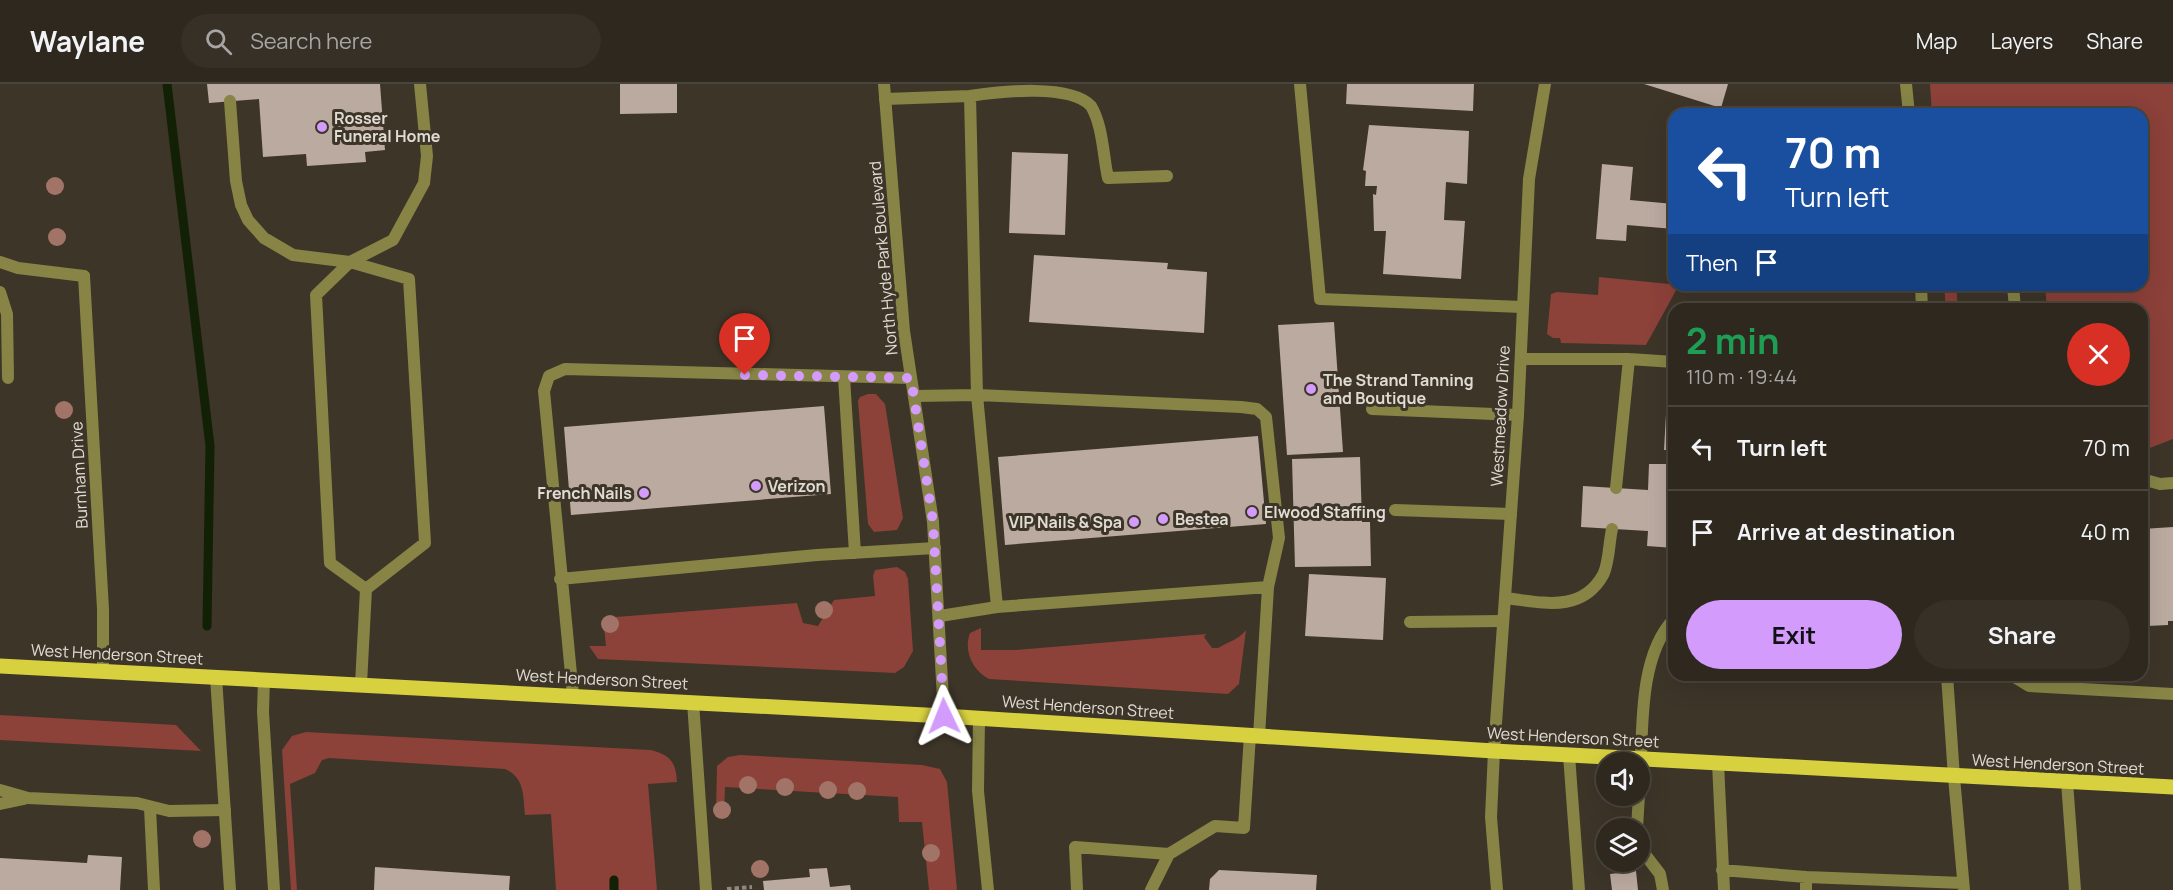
<!DOCTYPE html>
<html lang="en">
<head>
<meta charset="utf-8">
<style>
  body { margin:0; font-family:Manrope,sans-serif; background:#363027; color:#f1f3f6; height:100vh; display:flex; flex-direction:column; font-size:22px; white-space:nowrap }
  * { box-sizing:border-box; margin:0 }
  p { font-size:20px; color:#a7a6a4 }
  .icon { flex:none; width:33px; height:33px; fill:none; stroke:currentColor; stroke-width:2; stroke-linecap:round; stroke-linejoin:round }
  .map { position:relative; flex:1; overflow:hidden }
  .sheet { position:absolute; left:1668px; top:219px; width:480px; height:378px; display:flex; flex-direction:column; background:#2e281e; border-radius:18px; box-shadow:0 6px 24px #0002,0 0 0 2px #49443c }
  .sheet>* { flex:none }
  .banner { position:absolute; left:1668px; top:24px; width:480px; height:183px; border-radius:18px; box-shadow:0 6px 24px #0002,0 0 0 2px #49443c; background:#1a4fa0; color:#fff; overflow:hidden }
  .controls { position:absolute; left:1596px; top:668px; display:grid; gap:12px }
  .controls a { display:grid; place-items:center; width:54px; height:54px; border-radius:50%; background:#2e281e; box-shadow:0 6px 24px #0002,0 0 0 2px #49443c; font-size:30px }
  .pin { position:absolute; display:grid; place-items:center; width:51px; height:51px; color:#fff; margin:-62px -26px; border-radius:50% 50% 50% 0; rotate:-45deg; box-shadow:0 0 6px #0007 }
  .pin .icon { rotate:45deg }
  .me { position:absolute; width:66px; margin:-33px; rotate:358deg; stroke-linejoin:round; filter:drop-shadow(0 0 4px #0008) }
  .turn { display:flex; align-items:center; gap:21px; height:126px; padding:0 18px; font-size:27px }
  .turn .icon { width:78px; height:78px; stroke-width:2.5 }
  .turn b { display:block; font-size:42px; line-height:51px }
  .then { display:flex; align-items:center; height:57px; padding:0 18px; background:#0003; gap:12px; font-size:22px }
  .round { display:grid; place-items:center; flex:none; width:63px; height:63px; border-radius:32px; background:#363027 }
  .headline { display:flex; align-items:center; justify-content:space-between; height:102px; padding:0 18px }
  h1 { font-size:36px; font-weight:700; line-height:45px; color:#1e9e55 }
  .cta { display:flex; gap:12px; margin-top:auto; padding:12px 18px }
  .cta a { flex:1; height:69px; border-radius:36px; background:#d39cfc; color:#111; font-size:24px; font-weight:700; line-height:69px; text-align:center }
  .cta a+a { background:#363027; color:#f1f3f6 }
  ul { padding:0; list-style:none }
  li { display:flex; align-items:center; gap:18px; height:84px; padding:0 18px; border-top:2px solid #49443c }
  li div { flex:1 }
  li b { display:block; font-size:22px }
  li em { font-style:normal }
  header { display:flex; align-items:center; gap:36px; box-sizing:border-box; height:84px; padding:0 30px; background:#2e281e; border-bottom:2px solid #49443c }
  header strong { font-size:28px }
  nav { display:flex; gap:33px; margin-inline-start:auto; font-size:21px }
  .search { width:420px; height:54px; background:#363027; display:flex; align-items:center; gap:15px; box-sizing:border-box; padding:0 21px; border-radius:33px; color:#a7a6a4; font-size:22px }
  .map>svg:first-child { display:block }
</style>
</head>
<body>
<header>
<strong>Waylane</strong>
<div class="search"><svg class="icon" aria-label="search" viewBox="0 0 24 24"><circle cx="10" cy="10" r="6"/><path d="M15 15l6 6"/></svg>Search here</div>
<nav><a>Map</a><a>Layers</a><a>Share</a></nav>
</header>
<div class="map">
<svg width="2173" height="806" viewBox="0 0 2173 806">
  <rect width="100%" height="100%" fill="#3d3528"/>
  <path fill="#8c4139" d="M1930,0H2173V355L2142,367V225H2047L2045,201H2142V30H1932Z
    M1599,193L1679,201L1646,261L1561,259L1560,254H1553L1547,250L1551,210L1557,208L1598,211Z
    M1944,201H1956L1958,225H1946Z
    M868,310H876L885,320L903,434L897,446L874,448L868,440L858,317L860,313Z
    M897,483L905,488L908,495L913,567L904,583L895,589L598,575L589,562H606L603,534L797,519L803,539L818,542L834,516L875,512L873,492L875,486Z
    M981,544V566H1015L1206,550L1204,553L1212,564H1218C1228,558 1238,556 1246,546L1239,600L1228,610L989,595C973,587 963,567 970,549Z
    M0,631L176,641L201,667L0,656Z
    M306,648L651,666C670,671 676,678 677,698L648,700L657,806H556L551,730L525,731C523,712 525,694 505,685L329,674L322,676L315,689L290,700L297,806H291L282,666L292,652Z
    M740,671L922,681L940,685L947,698L957,806H929L922,738H899L898,713L725,703L724,730H719L716,728L717,682L728,673Z"/>
  <g fill="none" stroke-linecap="round" stroke-linejoin="round">
    <path stroke="#122106" stroke-width="9" d="M167,0L210,362L207,542
      M614,796V806"/>
  </g>
  <path fill="#bbaaa0" d="M207,0H380L385,66L365,68L366,78L307,82L306,70L263,73L259,15L209,19Z
    M620,0H677V29L620,30Z
    M1347,0H1474L1473,27L1346,20Z
    M1644,0H1728L1721,24Z
    M1369,41L1469,47L1467,100L1446,98L1444,136L1465,137L1461,195L1383,190L1386,147H1374L1373,110L1376,111L1377,102H1365L1366,87L1363,86Z
    M1012,68L1068,70L1065,151L1009,149Z
    M1602,80L1633,83L1630,116L1674,120V145L1627,141L1626,157L1596,155Z
    M1034,171L1168,179L1167,185L1207,188L1204,249L1029,238Z
    M1334,238L1343,368L1287,371L1278,241Z
    M1668,294H1674V464L1647,462L1648,447L1581,443L1583,402L1648,406L1649,380H1667L1668,366H1664Z
    M824,322L831,410L571,431L564,343Z
    M1258,352L1266,440L1005,461L998,373Z
    M1360,373L1362,438H1370L1371,482L1295,483L1292,375Z
    M2173,443V537H2168V541L2147,542V539L2142,540V445Z
    M1309,490L1386,494L1383,556L1305,552Z
    M88,771L122,773L120,806H0V774L87,779Z
    M375,783L510,792L509,806H374Z
    M827,784L830,803L850,801L851,806H764L763,797L810,793L809,785Z
    M1219,786L1317,791L1316,806H1209L1210,795Z
    M1636,787L1638,806H1612L1610,790Z"/>
  <g fill="none" stroke-linecap="round" stroke-linejoin="round">
    <path stroke="#8e887d" stroke-width="4" stroke-dasharray="4.5 3" stroke-linecap="butt" d="M727,805L752,803"/>
    <path stroke="#878446" stroke-width="12" d="M1300,0L1320,215L1522,223
      M970,12C1002,7 1071,0 1091,22C1103,42 1103,72 1108,94L1167,92
      M885,15L970,12L977,311L997,523
      M230,17L236,97L241,121L248,136L264,154L293,171L350,178L393,156L424,99L427,72L420,0
      M0,178L18,184L84,192
      M2013,201L2015,225
      M0,208L7,230L8,294
      M1521,275H1629L1674,278
      M844,293L855,469
      M914,312L977,311L1241,323L1257,325L1266,333L1279,454L1268,503L1259,652
      M1372,325L1518,331
      M2142,395L2160,400L2173,399
      M1616,404L1629,275
      M1395,426L1511,430
      M560,495L817,471L935,464
      M1505,514C1541,518 1581,530 1603,491C1609,480 1609,458 1612,445
      M940,532L997,523L1268,503
      M1410,538L1503,537
      M2011,591L2029,602L2173,610
      M361,600L366,505L425,459L409,195L350,178L316,211L330,479L366,505
      M573,611L544,307L549,292L565,285L911,294
      M693,618L706,806
      M1494,667L1491,733L1497,806
      M1569,671L1579,806
      M1718,679L1724,806
      M1954,693L1964,806
      M2067,698L2075,806
      M1640,702C1643,652 1637,573 1674,535
      M0,706L28,714L137,719L169,727L225,726
      M0,720L24,715
      M150,724L154,806
      M1637,744L1639,711
      M1640,764L1660,790L1663,806
      M1722,786L1806,793V806
      M1806,793L1963,799
      M1077,806L1075,763L1169,770L1215,742L1244,744L1250,651
      M1151,806L1169,770"/>
    <path stroke="#878446" stroke-width="12" d="M884,0L904,247L933,438L944,632
      M1906,0L1909,30
      M84,192L103,525V588
      M1921,201L1922,225
      M1947,591L1954,693
      M216,593L230,806
      M264,595L263,628L274,806
      M979,634L978,707L988,806
      M1494,667L1518,331L1529,95L1545,0"/>
    <path stroke="#d8d13f" stroke-width="15" d="M0,582L944,632L1494,667L2173,703"/>
  </g>
  <g fill="#a27468">
    <circle cx="55" cy="102" r="9"/>
    <circle cx="57" cy="153" r="9"/>
    <circle cx="64" cy="326" r="9"/>
    <circle cx="824" cy="526" r="9"/>
    <circle cx="610" cy="540" r="9"/>
    <circle cx="748" cy="701" r="9"/>
    <circle cx="785" cy="703" r="9"/>
    <circle cx="828" cy="706" r="9"/>
    <circle cx="857" cy="707" r="9"/>
    <circle cx="722" cy="726" r="9"/>
    <circle cx="202" cy="755" r="9"/>
    <circle cx="931" cy="769" r="9"/>
    <circle cx="760" cy="785" r="9"/>
  </g>
  <g fill="none" stroke-linecap="round" stroke-linejoin="round">
    <path stroke="#d39cfc" stroke-width="10" stroke-dasharray="0 18" d="M745,291L911,294L933,438L944,632"/>
  </g>
  <g fill="#d39cfc" stroke="#3d3528" stroke-width="2">
    <circle cx="322" cy="43" r="6"/>
    <circle cx="1311" cy="305" r="6"/>
    <circle cx="756" cy="402" r="6"/>
    <circle cx="644" cy="409" r="6"/>
    <circle cx="1252" cy="428" r="6"/>
    <circle cx="1163" cy="435" r="6"/>
    <circle cx="1134" cy="438" r="6"/>
  </g>
  <g text-anchor="middle" stroke-width="6" stroke-linejoin="round" paint-order="stroke">
    <g font-size="16" font-weight="bold" fill="#e0dbd3" stroke="#3d3528" text-anchor="start">
      <text x="334" y="40">Rosser<tspan x="334" dy="18">Funeral Home</tspan></text>
      <text x="1323" y="302">The Strand Tanning<tspan x="1323" dy="18">and Boutique</tspan></text>
      <text x="768" y="408">Verizon</text>
      <text x="632" y="415" text-anchor="end">French Nails</text>
      <text x="1264" y="434">Elwood Staffing</text>
      <text x="1175" y="441">Bestea</text>
      <text x="1122" y="444" text-anchor="end">VIP Nails &amp; Spa</text>
    </g>
    <g font-size="16" fill="#e0dbd3" stroke="#3d3528">
      <text transform="translate(883 174) rotate(-95)" y="6">North Hyde Park Boulevard</text>
      <text transform="translate(1500 332) rotate(-87)" y="6">Westmeadow Drive</text>
      <text transform="translate(79 391) rotate(-93)" y="6">Burnham Drive</text>
      <text transform="translate(117 570) rotate(3)" y="6">West Henderson Street</text>
      <text transform="translate(602 595) rotate(3)" y="6">West Henderson Street</text>
      <text transform="translate(1088 623) rotate(4)" y="6">West Henderson Street</text>
      <text transform="translate(1573 653) rotate(3)" y="6">West Henderson Street</text>
      <text transform="translate(2058 680) rotate(3)" y="6">West Henderson Street</text>
    </g>
  </g>
</svg>
<div class="controls">
<a><svg class="icon" aria-label="sound" viewBox="0 0 24 24"><path d="M4 9h4l5-4v14l-5-4H4zM17 9q2 3 0 6"/></svg></a>
<a><svg class="icon" aria-label="layers" viewBox="0 0 24 24"><path d="M12 4l9 5-9 5-9-5zM3 14l9 5 9-5"/></svg></a>
</div>
<div class="pin" style="left:745px;top:291px;background:#d93025"><svg class="icon" aria-label="arrive" viewBox="0 0 24 24"><path d="M6 21V4h12l-3 4 3 4H6"/></svg></div>
<svg class="me" style="left:944px;top:632px" viewBox="-20 -20 40 40"><path d="M0-17L14 15 0 8-14 15z" fill="#d39cfc" stroke="#fff" stroke-width="4"/></svg>
<div class="banner">
<div class="turn"><svg class="icon" aria-label="left" viewBox="0 0 24 24"><path d="M17 20v-9H6M10 6l-5 5 5 5"/></svg><div><b>70 m</b>Turn left</div></div>
<div class="then">Then<svg class="icon" aria-label="arrive" viewBox="0 0 24 24"><path d="M6 21V4h12l-3 4 3 4H6"/></svg></div>
</div>
<section class="sheet">
<div class="headline"><div><h1>2 min</h1><p>110 m · 19:44</p></div><a class="round" style="background:#d93025;color:#fff"><svg class="icon" aria-label="close" viewBox="0 0 24 24"><path d="M6 6l12 12M18 6L6 18"/></svg></a></div>
<ul>
<li><svg class="icon" aria-label="left" viewBox="0 0 24 24"><path d="M17 20v-9H6M10 6l-5 5 5 5"/></svg><div><b>Turn left</b></div><em>70 m</em></li>
<li><svg class="icon" aria-label="arrive" viewBox="0 0 24 24"><path d="M6 21V4h12l-3 4 3 4H6"/></svg><div><b>Arrive at destination</b></div><em>40 m</em></li>
</ul>
<div class="cta"><a>Exit</a><a>Share</a></div>
</section>
</div>
</body>
</html>
